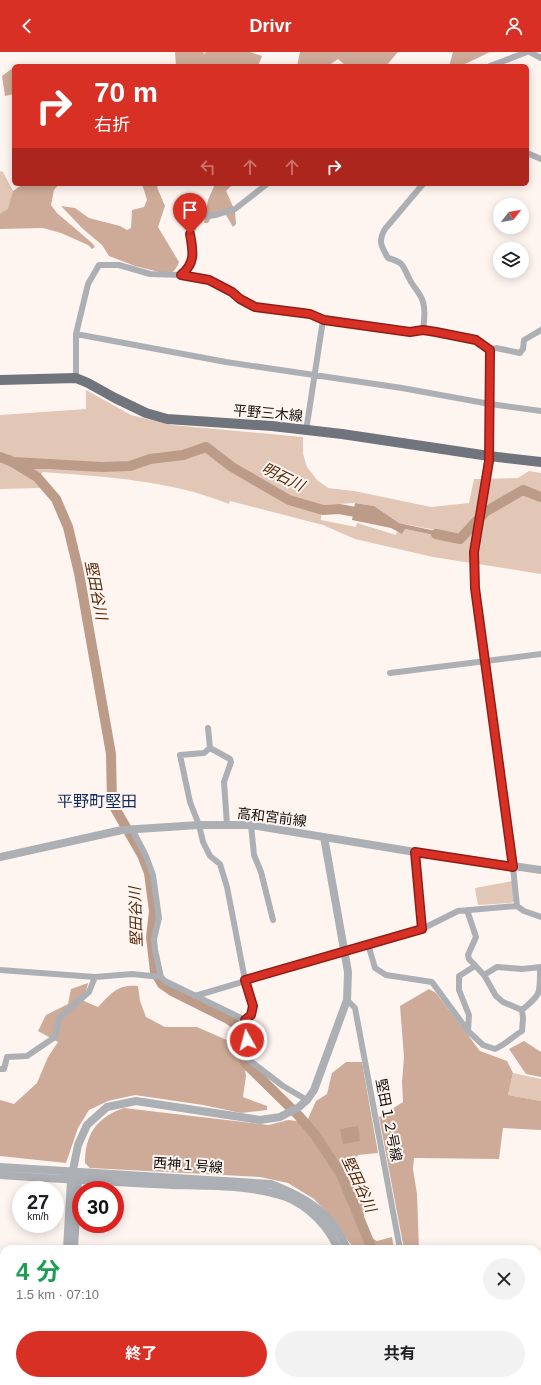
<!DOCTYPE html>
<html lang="ja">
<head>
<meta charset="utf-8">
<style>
  body { margin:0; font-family:Arial,"Noto Sans JP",sans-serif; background:#f2f2f2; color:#202124; height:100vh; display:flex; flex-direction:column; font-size:15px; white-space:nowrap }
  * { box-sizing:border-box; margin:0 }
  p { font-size:13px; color:#757577 }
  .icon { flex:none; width:22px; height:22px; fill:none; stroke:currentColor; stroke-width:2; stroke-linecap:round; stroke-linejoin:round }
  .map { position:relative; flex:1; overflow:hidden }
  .details { position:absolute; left:0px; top:1193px; width:541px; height:140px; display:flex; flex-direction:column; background:#fff; border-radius:12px 12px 0 0; box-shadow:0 2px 10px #0003 }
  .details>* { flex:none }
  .guide { position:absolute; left:12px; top:12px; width:517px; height:122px; border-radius:6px; box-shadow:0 2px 10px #0003; background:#d93025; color:#fff; overflow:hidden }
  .needle { width:26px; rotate:59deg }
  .fabs { position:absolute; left:493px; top:146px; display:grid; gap:8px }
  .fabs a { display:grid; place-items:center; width:36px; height:36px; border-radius:50%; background:#fff; box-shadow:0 2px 10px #0003; font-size:20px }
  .speed { position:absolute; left:12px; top:1129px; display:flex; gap:8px; font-size:20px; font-weight:700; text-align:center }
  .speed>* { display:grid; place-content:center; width:52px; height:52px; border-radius:50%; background:#fff; box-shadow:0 2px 10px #0003; line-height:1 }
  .speed small { font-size:10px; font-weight:400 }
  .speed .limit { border:6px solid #d22; background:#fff; color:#111 }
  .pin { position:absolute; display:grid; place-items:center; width:34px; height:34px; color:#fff; margin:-41px -17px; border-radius:50% 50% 50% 0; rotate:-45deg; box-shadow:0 0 4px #0007 }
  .pin .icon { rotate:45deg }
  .me { position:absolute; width:44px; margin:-22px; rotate:353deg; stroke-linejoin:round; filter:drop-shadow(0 0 3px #0008) }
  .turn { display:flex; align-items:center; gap:14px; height:84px; padding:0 16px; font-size:18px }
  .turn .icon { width:52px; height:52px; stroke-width:2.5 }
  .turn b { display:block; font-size:28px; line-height:34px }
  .lanes { display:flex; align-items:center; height:38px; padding:0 16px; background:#0003; justify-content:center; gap:20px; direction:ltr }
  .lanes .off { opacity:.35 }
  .round { display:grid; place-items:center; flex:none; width:42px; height:42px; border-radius:21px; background:#f2f2f2 }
  .summary { display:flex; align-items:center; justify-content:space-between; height:68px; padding:0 16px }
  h1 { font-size:24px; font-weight:700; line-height:30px; color:#1e9e55 }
  .action { display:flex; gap:8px; margin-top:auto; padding:8px 16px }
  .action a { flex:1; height:46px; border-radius:24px; background:#d93025; color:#fff; font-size:16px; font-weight:700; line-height:46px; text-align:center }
  .action a+a { background:#f2f2f2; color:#202124 }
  header { display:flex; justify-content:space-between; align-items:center; height:52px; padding:0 16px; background:#d93025; color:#fff; font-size:18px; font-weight:700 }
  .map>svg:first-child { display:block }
</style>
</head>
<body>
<header><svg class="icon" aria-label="back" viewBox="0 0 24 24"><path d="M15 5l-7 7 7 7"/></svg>Drivr<svg class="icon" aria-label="person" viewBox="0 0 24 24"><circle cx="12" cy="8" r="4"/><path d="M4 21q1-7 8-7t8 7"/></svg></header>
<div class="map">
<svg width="541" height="1333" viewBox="0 0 541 1333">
  <rect width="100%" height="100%" fill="#fef5f1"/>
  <path fill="#e2c6b6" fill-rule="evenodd" d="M0,119L3,120L13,139L9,157L0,162Z
    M86,338L131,363L172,373L303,385V402L307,415L317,428L328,436L354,439L431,455L469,451L474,427L518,426L529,419L541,421V522L433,505L355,487L323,473L230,449L229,452C170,428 106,425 43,420L34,429L40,436L0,437V363L86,357ZM355,451L374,454L399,471L441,479L448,486L405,477L402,482L397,479L396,483L357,471L356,475L321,468L322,453Z
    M512,829L515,849L511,851L478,853L475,836Z
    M513,1021L541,1027V1049L508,1043Z
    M0,1213L4,1214V1326H0Z
    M185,1329H347L348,1333H184Z"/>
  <path fill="#cdab98" d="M175,0H203L204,2L206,0H250L262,4L258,14H176Z
    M300,0H398L386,14H346L338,7L328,14H297Z
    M453,0H490L461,14H449Z
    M14,15V42L5,44L2,24Z
    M23,132H59L54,138L51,153L57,161L92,191L95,195L92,197L88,193L61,181L43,176L0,177V162L8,157L13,139Z
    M142,132H160L157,135L165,154L158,175L179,210C176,217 174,221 167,222L135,214L109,204L102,193L83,177L61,154L75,156L89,166L120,174L127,178L131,176L132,158L144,155L147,148Z
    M215,132H233L226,139L235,159L236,172L233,175L226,163L212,164L208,171H204L208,148Z
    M88,931L84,949L98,955C112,941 117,932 138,934L140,949L146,965L165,975H197L229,989L244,1010L246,1024L243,1045L267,1054V1058L241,1061L203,1053L135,1043L108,1049L89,1058L78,1076L66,1111L0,1104V1048L14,1052L37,1031L48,1005L58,990L38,979L46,963L68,952L71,937Z
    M429,937L436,941L480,999L507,1009L513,1021L508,1043L541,1049V1078L503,1076L499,1107L414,1106L413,1117L417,1142L419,1197H404L379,1065L403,1050L402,1030L404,1005L400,954Z
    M524,989L541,1000V1025L526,1022L509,997Z
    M346,1010H362L378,1101L358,1103L354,1109L356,1131L359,1144L364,1152V1168L370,1185L377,1189L392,1185L394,1197H354L332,1166L314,1147L288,1131L260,1125L90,1116L85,1111C85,1082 97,1065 124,1056L269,1073L288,1068L304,1070L308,1067L316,1049L327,1042L332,1021Z"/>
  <path fill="#bc9b89" d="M355,451L374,454L399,471L449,482L448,486L405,477L402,482L391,476L352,468Z
    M358,1074L360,1089L343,1092L340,1077Z"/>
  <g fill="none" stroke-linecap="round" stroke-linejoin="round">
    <path stroke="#bc9b89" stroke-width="10" d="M0,405L13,410L102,415L130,414L150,407L183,403L206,395L232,415L289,448L323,458L339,457L367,462
      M9,408L37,425L56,447L68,475L79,521L111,702L112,751L142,803L149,821L154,859L151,885L155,920L162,932L172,939L228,967L240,975L242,999L245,1011L299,1064L315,1083L341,1122L372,1197
      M436,482L460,487L485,460L523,438L541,445"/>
    <path stroke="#acb0b5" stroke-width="6" d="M530,0L541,6
      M490,14L527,0
      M527,101L541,107
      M423,132L385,177C378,189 381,194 388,206C406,211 402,214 410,228C414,236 421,242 423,250C426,259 424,269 423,278
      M181,223L189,217L194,201L190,182L199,165L216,163L235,157L267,132
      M76,282L226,310L402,336L490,352L541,359
      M490,298L496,296L520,301L523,297L524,288L541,278
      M76,326V282L88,232L99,213H119L150,222L181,223L209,228L232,240L240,247L255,255L310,262L323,268L410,280L423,278L476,288L490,298
      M306,379L323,268
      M489,404L490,298
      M390,621L541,602
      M208,676L210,696L204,701L180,703L190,750L199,773L203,790L210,804L220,812L227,835L245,928L253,954L251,963L245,968
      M210,696L230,707L231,710L224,730L227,773
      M251,773L254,803L261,820L273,868
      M132,777L146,804L153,823L159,866L154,887L155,898L161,925L165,929L245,968L247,988L245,1001L249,1008L283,1034L307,1048
      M415,800L422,877
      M513,815L517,854
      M467,858L476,885L468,903L469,907L484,923L496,944L503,950L522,958L523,966L522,979C512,985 505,993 495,997L483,993L468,979L469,963L459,938V924L475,914
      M368,892L375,916L386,923L432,930L468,979
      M0,918L95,925L132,922L161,925
      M484,923L497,915L522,917L541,915
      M195,944L422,877L458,859L517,854L524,859L541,865
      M347,948L355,956L400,1197
      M522,958C541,942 540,943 540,916
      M0,1017H4L7,1005L27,1004L55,985L59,966L89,940L95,925"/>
    <path stroke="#acb0b5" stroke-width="8" d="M489,404L474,500L475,536L513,815
      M0,805L122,778L199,773H251L415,800L541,818
      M0,1115L271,1132C305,1145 333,1161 347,1197
      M0,1123C57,1127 115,1130 172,1133C208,1134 253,1133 286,1145C309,1154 329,1175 338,1197
      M67,1197L71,1128L78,1093L87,1073L107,1055L136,1049L260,1068L280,1065L299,1055L307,1048L314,1038L347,948L348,920L324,785
      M74,1197L78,1129L76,1125
      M537,1278L541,1279
      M537,1286L541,1287
      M357,1329L358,1333
      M365,1329V1333
      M58,1333L59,1329
      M66,1333L67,1329"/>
    <path stroke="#6f747d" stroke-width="10" d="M0,328L76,326L88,331L115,346L146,361L167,367L272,374L342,382L489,404L541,410"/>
  </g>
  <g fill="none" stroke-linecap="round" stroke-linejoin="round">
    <g stroke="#8d1f18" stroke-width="10">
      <path id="route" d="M190,182C193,199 196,211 181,223L209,228L232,240L240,247L255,255L310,262L324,268L410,280L423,278L436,280L476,288L490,298L489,409L474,500L475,536L513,815L415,800L422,877L245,928L253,954L251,963L245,968L247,988"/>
    </g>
    <use href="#route" stroke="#d93025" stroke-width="7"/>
  </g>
  <g text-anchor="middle" stroke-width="4" stroke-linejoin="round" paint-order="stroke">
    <g font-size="14" fill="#110d0a" stroke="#fef5f1">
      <text transform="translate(268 361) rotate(5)" y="5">平野三木線</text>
      <text transform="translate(272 765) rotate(7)" y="5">高和宮前線</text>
      <text transform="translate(389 1068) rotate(79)" y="5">堅田１２号線</text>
      <text transform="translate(188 1113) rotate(4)" y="5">西神１号線</text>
    </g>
    <g font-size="15" font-style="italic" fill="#532707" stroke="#fef5f1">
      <text transform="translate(283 425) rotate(26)" y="5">明石川</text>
      <text transform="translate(96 538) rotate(79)" y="5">堅田谷川</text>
      <text transform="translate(136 865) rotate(-92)" y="5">堅田谷川</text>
      <text transform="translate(359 1132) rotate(65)" y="5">堅田谷川</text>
    </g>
    <g font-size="16" fill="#0e2a5f" stroke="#fef5f1">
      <text x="97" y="755">平野町堅田</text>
    </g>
  </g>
</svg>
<div class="fabs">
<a><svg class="needle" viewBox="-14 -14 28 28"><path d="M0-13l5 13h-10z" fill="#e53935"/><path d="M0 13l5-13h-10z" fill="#757577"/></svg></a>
<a><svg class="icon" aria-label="layers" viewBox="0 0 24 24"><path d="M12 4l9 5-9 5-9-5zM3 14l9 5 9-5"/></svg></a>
</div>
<div class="speed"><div>27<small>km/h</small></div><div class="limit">30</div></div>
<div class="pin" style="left:190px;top:182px;background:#d93025"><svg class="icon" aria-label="arrive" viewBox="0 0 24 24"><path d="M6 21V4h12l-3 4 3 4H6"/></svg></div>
<svg class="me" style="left:247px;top:988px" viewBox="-20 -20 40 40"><circle r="17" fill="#d93025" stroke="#fff" stroke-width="3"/><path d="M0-11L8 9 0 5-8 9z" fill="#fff"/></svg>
<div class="guide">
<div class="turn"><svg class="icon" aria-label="right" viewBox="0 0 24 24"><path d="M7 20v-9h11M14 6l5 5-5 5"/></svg><div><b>70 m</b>右折</div></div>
<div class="lanes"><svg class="icon off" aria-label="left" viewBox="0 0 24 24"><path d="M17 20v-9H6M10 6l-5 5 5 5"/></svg><svg class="icon off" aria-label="ahead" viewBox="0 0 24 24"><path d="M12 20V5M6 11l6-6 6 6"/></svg><svg class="icon off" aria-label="ahead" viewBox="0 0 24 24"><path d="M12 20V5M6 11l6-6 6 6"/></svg><svg class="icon" aria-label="right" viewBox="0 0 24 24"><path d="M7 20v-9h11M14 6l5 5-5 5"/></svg></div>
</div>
<section class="details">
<div class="summary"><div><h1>4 分</h1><p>1.5 km · 07:10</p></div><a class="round"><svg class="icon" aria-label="close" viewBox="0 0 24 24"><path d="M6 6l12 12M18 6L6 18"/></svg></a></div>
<div class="action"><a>終了</a><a>共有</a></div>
</section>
</div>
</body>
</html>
